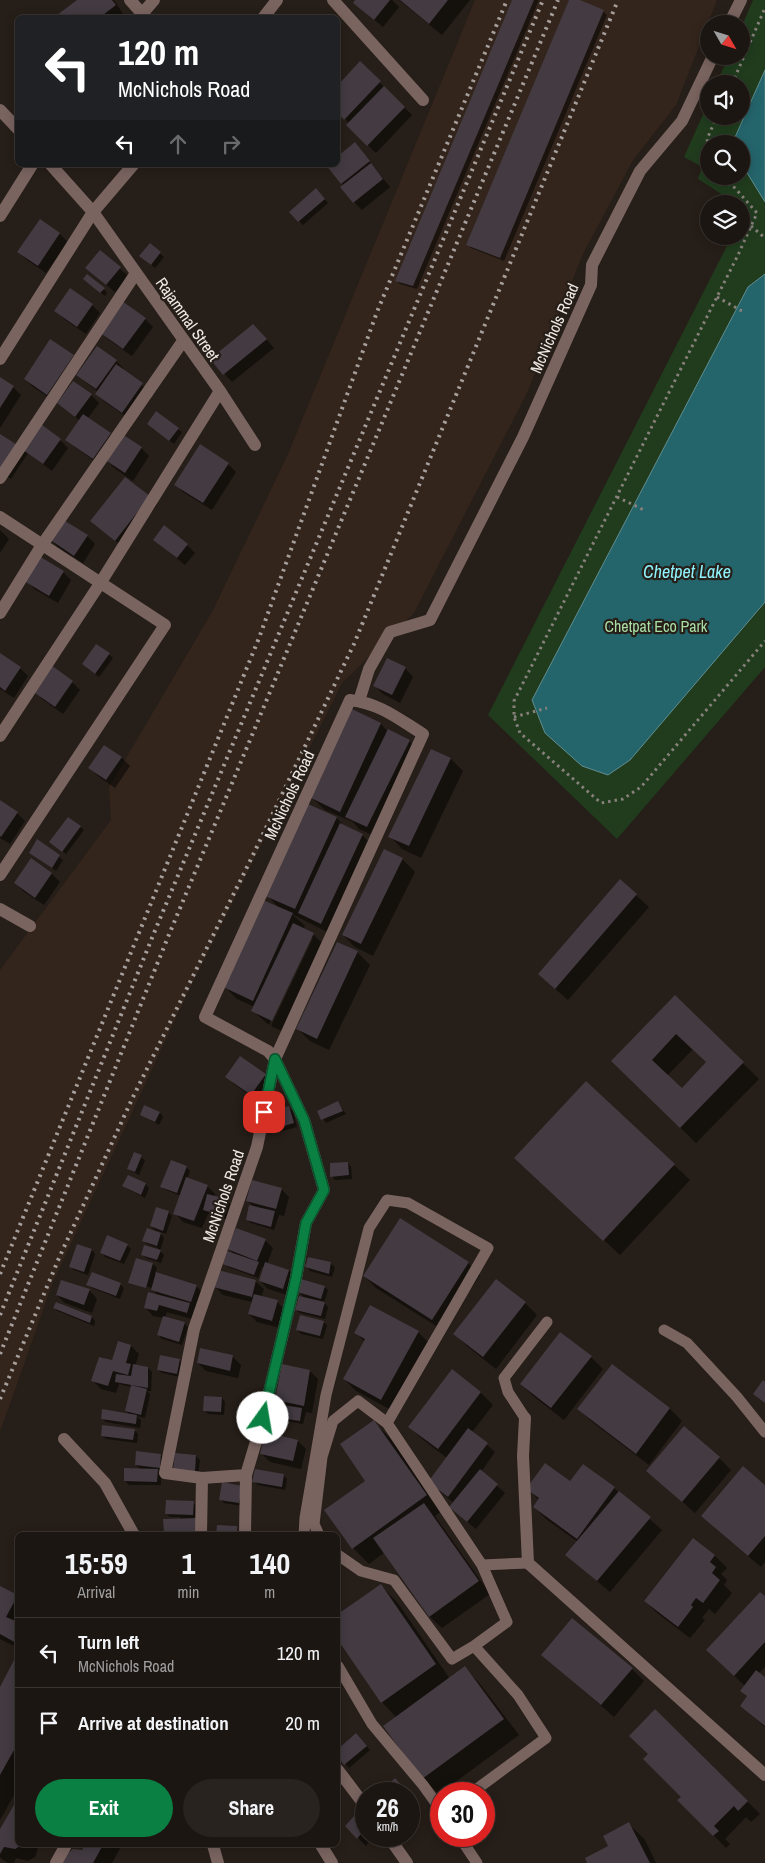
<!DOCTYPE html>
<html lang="en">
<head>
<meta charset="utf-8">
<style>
  body { margin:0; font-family:"Archivo Narrow",sans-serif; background:#292320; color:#f1f3f6; height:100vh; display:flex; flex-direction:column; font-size:19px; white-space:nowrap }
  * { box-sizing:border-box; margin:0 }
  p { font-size:16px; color:#a09f9f }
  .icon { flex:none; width:28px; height:28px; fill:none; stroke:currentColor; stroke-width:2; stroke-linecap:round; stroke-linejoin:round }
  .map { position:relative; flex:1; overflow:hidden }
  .side { position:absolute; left:15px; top:1532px; width:325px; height:315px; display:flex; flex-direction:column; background:#1c1612; border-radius:8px; box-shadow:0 2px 12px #0003,0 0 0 1px #3a3532 }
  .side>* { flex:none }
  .banner { position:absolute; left:15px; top:15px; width:325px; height:152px; border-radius:8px; box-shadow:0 2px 12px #0003,0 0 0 1px #3a3532; background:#202124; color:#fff; overflow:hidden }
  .needle { width:32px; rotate:129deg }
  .tools { position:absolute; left:700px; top:15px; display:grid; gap:10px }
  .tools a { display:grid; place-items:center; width:50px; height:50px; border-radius:50%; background:#1c1612; box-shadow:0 2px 12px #0003,0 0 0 1px #3a3532; font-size:25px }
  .speed { position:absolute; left:355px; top:1782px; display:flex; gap:10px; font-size:25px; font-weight:700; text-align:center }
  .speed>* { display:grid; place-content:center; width:65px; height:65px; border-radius:50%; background:#1c1612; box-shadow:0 2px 12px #0003,0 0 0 1px #3a3532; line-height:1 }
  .speed small { font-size:12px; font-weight:400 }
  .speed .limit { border:8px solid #d22; background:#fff; color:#111 }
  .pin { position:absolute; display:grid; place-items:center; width:42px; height:42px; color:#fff; margin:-21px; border-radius:10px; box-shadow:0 2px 8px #0006 }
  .me { position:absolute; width:55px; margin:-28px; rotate:13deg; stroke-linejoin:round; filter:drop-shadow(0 0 4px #0008) }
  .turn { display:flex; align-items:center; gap:18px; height:105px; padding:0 20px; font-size:22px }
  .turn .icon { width:65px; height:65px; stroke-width:2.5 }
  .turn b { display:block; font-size:35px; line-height:42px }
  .lanes { display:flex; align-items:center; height:48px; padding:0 20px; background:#0003; justify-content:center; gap:25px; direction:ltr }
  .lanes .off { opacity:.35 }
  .eta { display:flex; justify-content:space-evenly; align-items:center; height:85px; text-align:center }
  .eta b { font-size:30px; font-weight:700; line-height:35px }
  .action { display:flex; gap:10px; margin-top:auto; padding:10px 20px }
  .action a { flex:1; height:58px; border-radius:30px; background:#0b8043; color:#fff; font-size:20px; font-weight:700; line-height:58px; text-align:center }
  .action a+a { background:#292320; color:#f1f3f6 }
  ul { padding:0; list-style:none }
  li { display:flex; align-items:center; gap:15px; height:70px; padding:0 20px; border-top:1px solid #3a3532 }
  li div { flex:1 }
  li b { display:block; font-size:19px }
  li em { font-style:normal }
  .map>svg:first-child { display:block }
</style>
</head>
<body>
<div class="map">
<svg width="765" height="1863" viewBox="0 0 765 1863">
  <rect width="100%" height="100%" fill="#261e18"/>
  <path fill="#33251c" d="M475,0H717L676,105L633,160L583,254L527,393L414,613L342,683L188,992L53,1282L0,1432V970L111,820L109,787L212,612L288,454Z"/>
  <path fill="#203c1d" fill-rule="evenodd" d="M753,0H765V667L617,839L488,715L732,236H741V218L746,209L741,206V204H737L698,179L702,167L684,157L709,101V116H741V84H716L729,56H741V28ZM709,144H741V176H709Z"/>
  <path fill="#24656b" stroke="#618d90" d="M765,70V202L741,163V144H732Z
    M765,274V602L630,760L608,775L582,766L545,733L532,700L748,287Z"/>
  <path fill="#0007" fill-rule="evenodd" d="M80,0H114L123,14L118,18H55Z
    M356,0H392L399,7L383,27L354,3Z
    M399,0H470L442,35Z
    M514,0H539L417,289L400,284L397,281Z
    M570,0H577L603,11L607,15L504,261L471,248L468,244Z
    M360,63L412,115L376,153L347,125L349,123L338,112V87Z
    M355,144L390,187L362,210L354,202L344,186L328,165H338V158Z
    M320,194L328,203L303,225L291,212Z
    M40,221L60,234L68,242L46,273L27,260L19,252Z
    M151,245L164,257L155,268L145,260Z
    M101,252L128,276L115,292L95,276Z
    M88,282L104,289L107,293L105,296Z
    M70,290L92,305L100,313L86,334L64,319L56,311Z
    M145,319L153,327L132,356L109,340L101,332Z
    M261,333L274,348L232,382L212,360Z
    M73,356L81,364L56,402L33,387L25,379Z
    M116,361L124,369L123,371L150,392L131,420L105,402L97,394L98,392L77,375Z
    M0,378L13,387L21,395L0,428Z
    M91,395L99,403L88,418L110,434L118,442L122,435L141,448L149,456L133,481L114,468L106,460L101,466L75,447L67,439L80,421L59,403Z
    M152,428L178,429L182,432L174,444Z
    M0,435L18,447L60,440L68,448L52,471L28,453L11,479L0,472Z
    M228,464L236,472L212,510L183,492L175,484Z
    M149,497L157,505L124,548L92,521Z
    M0,530L9,539L0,553Z
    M87,536L95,544L83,563L58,547L50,539Z
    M154,540L187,545L195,553L185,565Z
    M63,572L71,580L58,603L34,589L26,580Z
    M97,645L113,658L99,677L87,668Z
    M0,654L20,668L28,676L14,698L0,689Z
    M388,659L405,668L413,677L400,703L383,694L375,686Z
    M72,682L80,690L63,714L42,699L34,690Z
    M381,724L388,732L409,741L421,753L379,838L359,829L353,822L325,810L312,798Z
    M105,747L122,758L130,766L115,788L98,776L90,768Z
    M431,750L451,759L463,771L421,858L402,849L390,836Z
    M0,802L17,813L25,821L10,844L0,838Z
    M308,805L337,818L345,827L362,835L374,847L333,935L292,914L305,926L303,930L313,934L325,946L284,1032L271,1026L313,938H310L269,1025L253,1011L255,1007L237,999L225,987L279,908L267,895Z
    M80,827L84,830L66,854L55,846Z
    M38,841L63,860L56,871L30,853Z
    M384,851L402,859L415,872L373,956L355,947L343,935Z
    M31,860L52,874L60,882L44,905L23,891L15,883Z
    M620,881L649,907L568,1000L552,986Z
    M338,943L357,952L370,965L329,1050L310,1041L298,1029Z
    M675,997L759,1079L696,1143L613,1061ZM693,1049L707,1062L682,1089L667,1076Z
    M265,1075L273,1083L260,1102L235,1085L227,1077Z
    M338,1103L346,1114L326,1123L319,1111Z
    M145,1106L160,1113L163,1117L159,1125L141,1114Z
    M289,1107L293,1111L297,1127L279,1132L275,1129Z
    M135,1154L145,1160L139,1175L128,1169Z
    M348,1163L351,1167L352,1179L335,1180L332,1176Z
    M674,1165L690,1180L620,1255L532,1174Z
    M186,1167L190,1171L187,1179L207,1186L215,1194L214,1197L226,1200L230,1204L226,1219L208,1214L202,1228L183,1222L175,1213L181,1196L166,1190L162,1187Z
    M129,1176L145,1184L149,1188L145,1198L128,1189L124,1186Z
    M281,1189L289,1197L284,1216L279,1215L274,1230L251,1223L247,1220L254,1207L248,1201Z
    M168,1212L172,1216L166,1234L155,1230L151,1226Z
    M148,1229L161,1234L164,1238L160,1251L164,1255L161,1263L146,1258L142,1254L158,1250V1248L147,1244L143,1240Z
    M265,1240L273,1248L267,1264L289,1271L297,1279L291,1296L268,1289L260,1281L264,1268L262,1267L258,1278L228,1267L224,1263L235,1255L229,1249Z
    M78,1245L92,1250L95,1254L88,1275L74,1270L70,1266Z
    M127,1245L131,1249L124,1264L105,1257L102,1253Z
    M309,1258L331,1264L335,1267L332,1277L310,1271L307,1267Z
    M137,1259L153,1264L157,1268L155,1273L196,1286L204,1294L195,1320L167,1312L165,1318L184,1323L188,1327L182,1345L162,1339L158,1335L163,1318L153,1316L145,1307L158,1296L152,1288L132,1282V1285L130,1282Z
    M468,1263L480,1275L444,1331L376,1288L364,1276Z
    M255,1281L264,1289L261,1297L277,1302L285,1310L280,1328L257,1322L249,1314L252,1302L223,1295L215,1287Z
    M496,1281L525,1303L537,1315L496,1369L467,1346L455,1334Z
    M88,1284H120L124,1288L120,1299L92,1288Z
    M324,1287L328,1290L324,1303L328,1307L325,1319L300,1313L296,1310L306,1299L299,1292Z
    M89,1290L97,1299L92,1313L65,1303L57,1295Z
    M56,1303L92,1317L95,1321L94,1326L58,1311L54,1308Z
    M323,1322L327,1325L323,1339L301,1334L297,1330Z
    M418,1332L430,1344L393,1411L356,1391L344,1379L365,1342L356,1333Z
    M131,1346L139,1354L135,1366L148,1368L152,1372L151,1391H147L150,1394L145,1418L136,1416L141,1420L140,1428L106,1422L102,1418L131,1416L126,1411L131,1387L119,1384L116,1393L101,1389L93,1381Z
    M233,1357L241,1365L238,1378L206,1371L198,1363Z
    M591,1357L603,1369L564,1420L533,1396L521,1384Z
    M179,1360L183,1364L180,1377L162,1373L158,1370Z
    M612,1366L670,1409L682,1421L649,1465L591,1421L579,1409Z
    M310,1371L318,1379L312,1413L306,1412L303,1424L279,1420L275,1416L282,1406L276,1400Z
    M452,1371L481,1393L493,1405L472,1432L495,1452L481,1472L505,1493L476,1529L459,1515L454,1503L438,1490L447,1458L422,1439L410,1427Z
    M222,1398L225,1402L224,1415L208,1414L204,1410Z
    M374,1422L390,1438L442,1511L435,1516L490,1594L442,1628L429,1616L385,1552L369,1564L353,1548L367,1481Z
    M134,1430L138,1434L137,1443L106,1439L102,1435Z
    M298,1441L306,1449L301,1469L270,1462L262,1454Z
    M137,1452L161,1455L165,1459L163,1471L157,1470L161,1474V1485H129L125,1481L141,1470L136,1465Z
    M176,1454L196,1456L200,1460L198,1475Z
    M719,1458L731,1470L695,1513L648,1471Z
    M583,1466L614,1488L662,1530L610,1592L567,1555L578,1542L546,1519L534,1507L539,1500L527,1488L570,1483Z
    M283,1475L287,1479L285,1490L258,1485L254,1481Z
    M242,1487V1506L224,1503L220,1499Z
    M765,1487V1562L761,1567L715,1528Z
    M193,1503L197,1506L200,1535H168L165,1532L180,1520V1517H170L166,1513Z
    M693,1539L715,1556L727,1568L721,1574L727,1580L724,1585L732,1593L715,1614L709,1609L702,1618L705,1620L690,1638L657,1613L645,1601Z
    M381,1586L397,1602L450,1679L465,1668L480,1684L519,1735L439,1794L423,1779L397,1718L382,1702L338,1637V1616Z
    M0,1587L18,1597V1648L0,1639Z
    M765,1598V1667L759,1673L765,1678V1727L741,1706L748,1697L745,1686L720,1662Z
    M543,1655L632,1669L644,1681L614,1717Z
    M18,1663V1788L0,1820V1689Z
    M655,1710L760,1814L751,1822L746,1817L725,1839L730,1844L726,1848L679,1800L682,1797L650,1754Z
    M356,1735L370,1750L349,1768L338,1755V1751Z
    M395,1780L409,1794H380Z
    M366,1811V1836H373L366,1846L346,1826Z
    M629,1824L645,1840L656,1863H589L610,1846Z
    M0,1832L18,1845H39L35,1857L28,1861L16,1858L14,1863H8L3,1860L0,1857Z
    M376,1836H387L388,1837L384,1842Z
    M86,1845H122L112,1863H63L82,1852Z"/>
  <path fill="#433a42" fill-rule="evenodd" d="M77,0H112L116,5L99,18H53Z
    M355,0H390L374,20L353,3Z
    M400,0H448L429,24Z
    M512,0H534L413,286L395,281Z
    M569,0H580L604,10L500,258L466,245Z
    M360,61L381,81L344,120L338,113V85Z
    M384,86L405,107L367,146L346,125Z
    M355,142L370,161L341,184L326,165H338V156Z
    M371,163L383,179L353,203L340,187Z
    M316,188L325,199L298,222L289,212Z
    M40,219L60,233L38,266L17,252Z
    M150,243L161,252L151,265L139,256Z
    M100,250L121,267L106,285L85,268Z
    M87,274L105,288L100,293L83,279Z
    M70,288L93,304L77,327L54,311Z
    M122,301L146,318L123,349L99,332Z
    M253,324L267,339L223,375L210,359Z
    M50,339L74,355L47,395L24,379Z
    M97,346L117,360L96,389L76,375Z
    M116,364L143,383L122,413L95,394Z
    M0,377L14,386L0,408Z
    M73,381L92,394L75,417L57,403Z
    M156,411L179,428L169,441L147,424Z
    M83,414L111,433L93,459L65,440Z
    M41,424L61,439L43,464L23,450Z
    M0,434L19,446L0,471Z
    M122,434L142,447L125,473L105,460Z
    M200,444L229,463L203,503L174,485Z
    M125,477L150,496L115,541L90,521Z
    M62,519L88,535L74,556L49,539Z
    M164,525L188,544L177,558L153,540Z
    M39,556L64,571L49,596L24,581Z
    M96,644L110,653L95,674L82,664Z
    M0,653L21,667L5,691L0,687Z
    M387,658L406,667L392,695L373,686Z
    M51,665L73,681L55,707L32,691Z
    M352,709L381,723L340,812L311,798Z
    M388,729L410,740L367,827L345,817Z
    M104,745L122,757L106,780L88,768Z
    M431,749L451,758L409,846L388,837Z
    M0,800L18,812L1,837L0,836Z
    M308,804L337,817L295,909L265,896Z
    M68,817L81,826L62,852L49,842Z
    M340,823L363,834L321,924L298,913Z
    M37,839L60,855L52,868L29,853Z
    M384,849L403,858L361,944L342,935Z
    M31,858L52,873L35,898L14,883Z
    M620,879L637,894L555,989L538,974Z
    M263,900L293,913L253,1001L223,987Z
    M293,923L314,933L272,1021L251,1011Z
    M337,942L358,951L317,1039L296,1029Z
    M675,995L744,1062L680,1128L611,1061ZM676,1034L706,1062L682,1088L652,1060Z
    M240,1056L266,1074L251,1095L225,1077Z
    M586,1081L675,1164L603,1241L514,1158Z
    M338,1101L343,1111L321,1120L317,1111Z
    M144,1105L160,1112L155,1122L140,1115Z
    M289,1106L294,1123L274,1129L269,1112Z
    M134,1152L142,1155L135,1172L127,1169Z
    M171,1160L187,1166L177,1193L160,1187Z
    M348,1162L349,1175L330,1177V1163Z
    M128,1175L146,1183L141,1195L122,1186Z
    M186,1177L208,1185L194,1221L173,1214Z
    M252,1180L282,1188L276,1209L246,1201Z
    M207,1194L227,1199L223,1216L203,1210Z
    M249,1205L275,1211L271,1227L246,1220Z
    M156,1207L169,1211L163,1231L150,1226Z
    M400,1218L469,1262L432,1320L363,1276Z
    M147,1228L161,1233L157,1246L142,1241Z
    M236,1228L266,1239L257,1261L227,1249Z
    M107,1235L128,1244L120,1261L100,1253Z
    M77,1244L92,1249L84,1272L69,1267Z
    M144,1245L161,1250L157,1260L141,1255Z
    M227,1251L259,1262L254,1275L222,1264Z
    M308,1257L331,1262L329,1274L305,1267Z
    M136,1258L153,1263L146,1288L128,1283Z
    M265,1262L289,1270L283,1289L259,1281Z
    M218,1270L256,1280L252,1297L213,1287Z
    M92,1272L121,1283L116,1296L86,1285Z
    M156,1272L197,1285L191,1302L151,1290Z
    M301,1279L325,1286L321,1299L297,1292Z
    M496,1279L526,1302L483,1357L453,1334Z
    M61,1280L90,1289L84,1305L56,1295Z
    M148,1292L190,1303L187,1313L159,1305L157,1311L144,1308Z
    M254,1294L278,1300L272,1321L248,1314Z
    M299,1296L325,1302L321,1316L295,1310Z
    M56,1302L92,1316L90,1323L53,1308Z
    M370,1305L419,1331L381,1400L343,1379L365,1339L354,1333Z
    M300,1315L324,1321L320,1336L296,1330Z
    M163,1316L185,1322L179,1342L157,1335Z
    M560,1332L592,1356L551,1408L520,1384Z
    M118,1341L131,1345L126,1363L131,1364L128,1375L113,1371L108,1386L91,1381L99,1357L112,1360Z
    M200,1348L233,1355L230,1371L197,1363Z
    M160,1355L180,1359L177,1374L157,1370Z
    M133,1364L148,1367V1388L115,1382L116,1374L131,1376Z
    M282,1364L310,1370L304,1406L275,1400Z
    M612,1364L670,1408L636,1454L577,1409Z
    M452,1369L481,1392L438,1449L408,1427Z
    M763,1380L765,1382V1403L753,1394Z
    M131,1385L147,1389L141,1415L125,1411Z
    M204,1396L222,1397L221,1412L203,1411Z
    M276,1404L302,1408L300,1421L274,1417Z
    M102,1409L137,1415L136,1424L101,1419Z
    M374,1420L427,1495L352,1549L324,1510L365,1481L340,1444Z
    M102,1425L135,1429L133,1440L101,1436Z
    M684,1426L720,1457L682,1502L646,1471Z
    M468,1428L488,1443L448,1497L428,1482Z
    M265,1432L298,1440L293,1461L260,1454Z
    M136,1451L161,1454L160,1468L135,1465Z
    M175,1453L196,1455L195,1472L173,1470Z
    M545,1463L570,1481L583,1464L615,1487L577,1539L533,1507L539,1498L526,1489Z
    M743,1466L765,1485V1536L748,1556L701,1516Z
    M124,1468L158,1469L157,1482L124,1481Z
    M255,1469L284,1474L282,1487L252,1482Z
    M480,1469L498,1484L467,1522L449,1507Z
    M222,1482L242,1486L239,1503L219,1500Z
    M619,1491L651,1517L597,1581L565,1555Z
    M166,1500L194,1501L193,1515L165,1514Z
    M424,1503L479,1581L429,1617L373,1538Z
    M196,1518V1532H164L163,1519Z
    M217,1525L237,1526V1535H216Z
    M693,1538L715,1555L710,1562L716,1567L712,1573L720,1580L703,1603L696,1598L691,1605L693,1607L678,1627L644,1601Z
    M381,1584L436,1664L381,1703L338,1640V1614Z
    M0,1586L18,1595L6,1617L18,1622V1644L0,1634Z
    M760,1592L765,1596V1642L734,1676L706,1650Z
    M572,1618L633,1668L601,1705L541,1655Z
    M14,1660L18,1662V1743L0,1775V1687Z
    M465,1666L504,1719L422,1779L383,1726Z
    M756,1670L765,1677V1726L740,1706L747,1696L740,1691Z
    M655,1709L748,1801L738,1811L734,1806L714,1826L719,1831L713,1836L677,1800L681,1797L643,1759L648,1754L629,1736Z
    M356,1733L367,1746L344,1765L338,1757V1749Z
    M395,1778L405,1789L400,1794H378Z
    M18,1798V1845H22L15,1849L4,1847L0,1854V1829Z
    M363,1806L366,1810V1827L357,1839L345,1826Z
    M629,1822L650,1863H587L585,1858L608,1846L603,1836Z
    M85,1845H103L93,1863H62L64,1856L73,1849L82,1850Z"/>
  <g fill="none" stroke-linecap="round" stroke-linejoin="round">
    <path stroke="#87807b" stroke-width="3" stroke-dasharray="2.5 4" stroke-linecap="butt" d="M732,84L765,8
      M709,148L707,139L717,116
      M717,176L735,188L757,213L738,255L514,701V717L520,733L601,803L623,799L641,787L765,641
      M751,226L765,238
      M717,297L742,311
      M617,497L644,510
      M514,717L547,708"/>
    <path stroke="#7a6460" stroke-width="11" d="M664,1330L687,1343L737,1397L765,1432
      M525,1418L508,1392L504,1378L547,1322
      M304,1535L305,1518L326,1395L369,1228L387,1200L408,1203L488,1248L387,1423
      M319,1535L314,1524L322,1457L333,1421L358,1401L387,1423L482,1565L507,1622L474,1646L518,1695L546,1738L470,1794
      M338,1555L361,1571L394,1580L452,1659L474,1646
      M482,1565L528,1563
      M338,1666L372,1724L423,1785L441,1810
      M459,1836L477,1863"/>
    <path stroke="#7a6460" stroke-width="12" d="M130,0L146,18
      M333,0L423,100
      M142,14L154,0
      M263,18L277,0
      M729,24L741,0
      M0,110L18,129
      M51,165L93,212L220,391L255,445
      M0,216L32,165
      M0,359L93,212L133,165
      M0,478L136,273
      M0,517L165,625L0,875
      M0,613L42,545L183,341
      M359,701L369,669L390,632L430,620L523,437L591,285L592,265L640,171L682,121L713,56
      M0,736L101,582L220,391
      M0,909L30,926
      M525,1418L523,1456L528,1563L765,1775
      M64,1439L105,1483L134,1535
      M201,1535L202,1478
      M245,1535L246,1475L263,1418L296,1278L306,1223L324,1190L304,1120L275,1059L423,734C397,718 381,704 350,700L205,1017L268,1051L275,1059L257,1147L194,1329L165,1473L202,1478L246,1475
      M338,1770L366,1807
      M388,1836L407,1863
      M213,1845L218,1863
      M321,1845L332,1863
      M56,1863L66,1845"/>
    <path stroke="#a69f9b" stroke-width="4" stroke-dasharray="2.5 5" stroke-linecap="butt" d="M0,1274L259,638L377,312L507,0
      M0,1315L154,933L543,0
      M0,1354L168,937L558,0
      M0,1399L59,1258L133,1097L253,855L354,644L618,0"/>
  </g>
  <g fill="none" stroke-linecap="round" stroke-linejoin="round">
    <g stroke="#07532c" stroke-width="12">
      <path id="route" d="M263,1418L296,1278L306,1223L324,1190L304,1120L275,1059L264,1112"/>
    </g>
    <use href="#route" stroke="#0b8043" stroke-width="9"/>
  </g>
  <g text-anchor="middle" stroke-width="4.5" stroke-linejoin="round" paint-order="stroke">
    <g font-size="16" fill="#f0eae6" stroke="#261e18">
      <text transform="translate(188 319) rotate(55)" y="6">Rajammal Street</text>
      <text transform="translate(554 328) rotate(-66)" y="6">McNichols Road</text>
      <text transform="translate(289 795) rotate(-65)" y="6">McNichols Road</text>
      <text transform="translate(223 1196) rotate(-71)" y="6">McNichols Road</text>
    </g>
    <g font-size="16" fill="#a9dea4" stroke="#261e18">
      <text x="656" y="632">Chetpat Eco Park</text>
    </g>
    <g font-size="18" font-style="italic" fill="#8ef3fd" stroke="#261e18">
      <text x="687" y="578">Chetpet Lake</text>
    </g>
  </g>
</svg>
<div class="tools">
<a><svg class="needle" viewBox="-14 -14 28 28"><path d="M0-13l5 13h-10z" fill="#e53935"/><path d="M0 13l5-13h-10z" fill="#a09f9f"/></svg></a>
<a><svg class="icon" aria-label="sound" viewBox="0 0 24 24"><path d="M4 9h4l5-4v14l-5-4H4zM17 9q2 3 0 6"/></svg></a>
<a><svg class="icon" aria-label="search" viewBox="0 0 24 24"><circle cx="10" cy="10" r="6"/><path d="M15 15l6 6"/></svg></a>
<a><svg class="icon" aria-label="layers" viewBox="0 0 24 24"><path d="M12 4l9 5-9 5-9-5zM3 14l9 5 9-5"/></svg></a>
</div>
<div class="speed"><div>26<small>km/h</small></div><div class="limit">30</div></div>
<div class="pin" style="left:264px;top:1112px;background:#d93025"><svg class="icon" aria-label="arrive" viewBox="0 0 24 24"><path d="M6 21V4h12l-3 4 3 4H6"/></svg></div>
<svg class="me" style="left:263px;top:1418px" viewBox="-20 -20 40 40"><circle r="19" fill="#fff"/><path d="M0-13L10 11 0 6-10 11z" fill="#0b8043"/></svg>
<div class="banner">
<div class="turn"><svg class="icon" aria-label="left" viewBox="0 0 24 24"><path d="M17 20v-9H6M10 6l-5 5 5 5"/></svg><div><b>120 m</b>McNichols Road</div></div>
<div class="lanes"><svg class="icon" aria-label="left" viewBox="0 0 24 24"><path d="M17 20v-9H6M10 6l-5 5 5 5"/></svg><svg class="icon off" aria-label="ahead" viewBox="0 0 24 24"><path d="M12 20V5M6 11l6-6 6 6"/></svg><svg class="icon off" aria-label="right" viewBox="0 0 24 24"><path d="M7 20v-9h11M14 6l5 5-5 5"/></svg></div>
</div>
<section class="side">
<div class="eta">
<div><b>15:59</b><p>Arrival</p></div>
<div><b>1</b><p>min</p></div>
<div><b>140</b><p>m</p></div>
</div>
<ul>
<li><svg class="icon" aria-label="left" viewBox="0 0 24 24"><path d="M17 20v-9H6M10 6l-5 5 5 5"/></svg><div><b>Turn left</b><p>McNichols Road</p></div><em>120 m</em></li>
<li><svg class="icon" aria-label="arrive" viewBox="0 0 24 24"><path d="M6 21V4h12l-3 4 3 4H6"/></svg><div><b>Arrive at destination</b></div><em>20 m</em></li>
</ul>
<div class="action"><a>Exit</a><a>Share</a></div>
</section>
</div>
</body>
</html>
